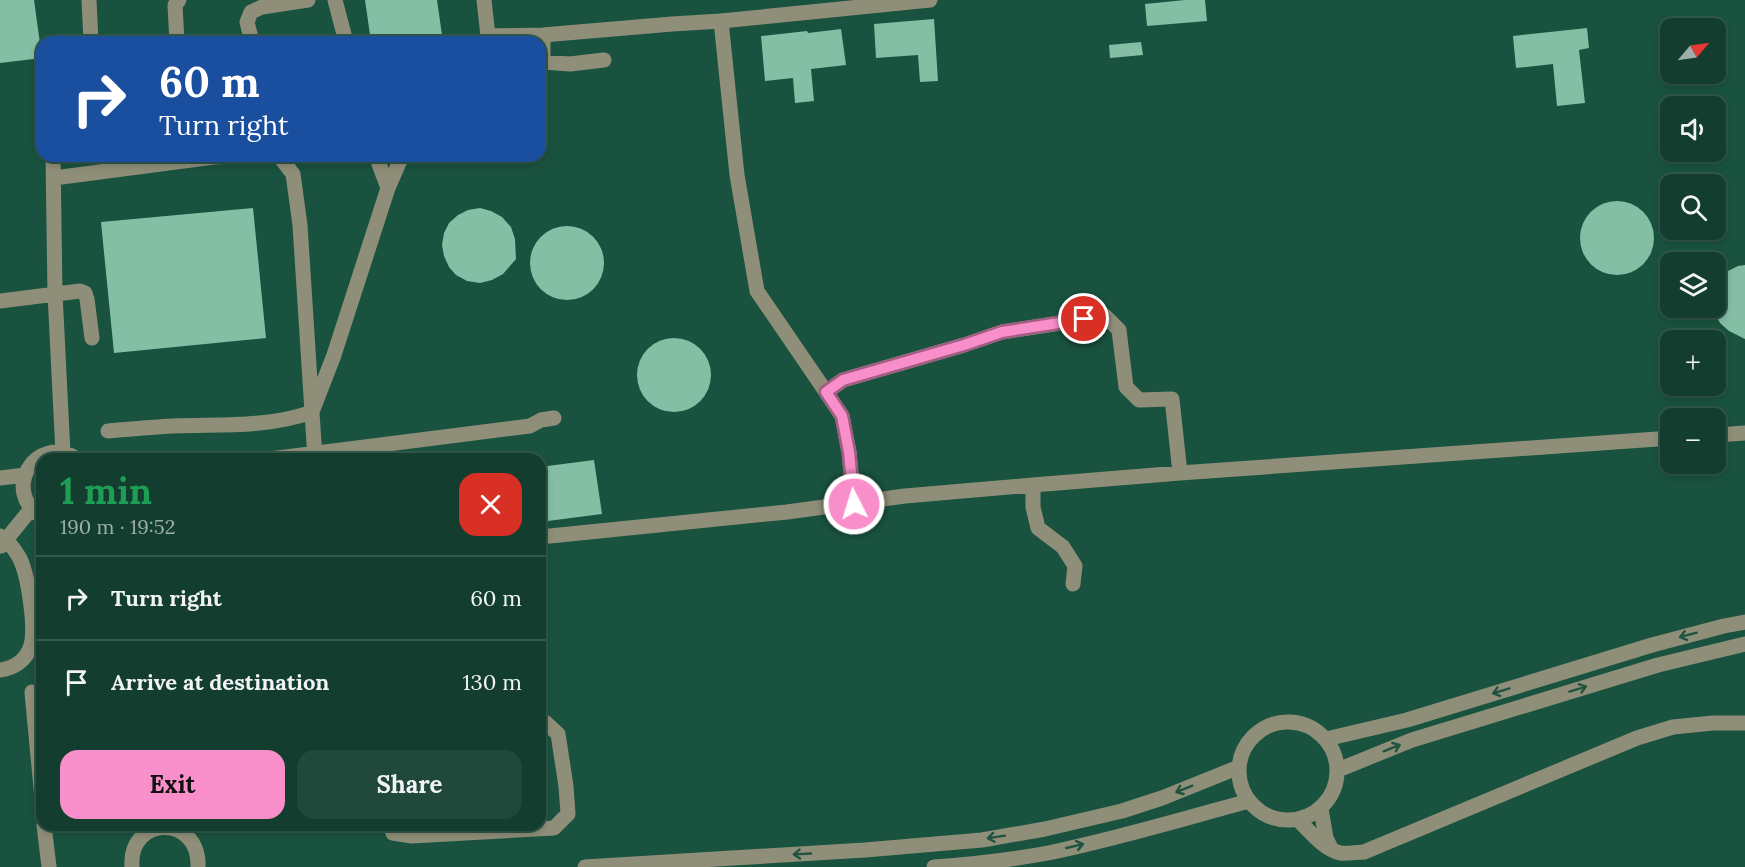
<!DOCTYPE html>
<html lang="en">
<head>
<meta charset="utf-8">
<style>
  body { margin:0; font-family:Lora,serif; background:#20493b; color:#f1f3f6; height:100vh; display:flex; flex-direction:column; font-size:22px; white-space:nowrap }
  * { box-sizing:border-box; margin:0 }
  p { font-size:20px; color:#9daeaa }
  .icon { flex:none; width:33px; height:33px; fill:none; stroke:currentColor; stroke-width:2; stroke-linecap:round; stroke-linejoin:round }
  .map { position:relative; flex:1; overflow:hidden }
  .drawer { position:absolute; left:36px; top:453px; width:510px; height:378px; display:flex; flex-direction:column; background:#133e2f; border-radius:18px; box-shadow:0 3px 9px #0003,0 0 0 2px #32574b }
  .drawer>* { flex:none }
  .hud { position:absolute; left:36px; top:36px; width:510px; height:126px; border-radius:18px; box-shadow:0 3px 9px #0003,0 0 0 2px #32574b; background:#1a4fa0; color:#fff; overflow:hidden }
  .needle { width:39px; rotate:61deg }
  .fabs { position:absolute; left:1660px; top:18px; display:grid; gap:12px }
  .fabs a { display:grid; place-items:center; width:66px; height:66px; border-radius:12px; background:#133e2f; box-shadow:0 3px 9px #0003,0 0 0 2px #32574b; font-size:30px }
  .pin { position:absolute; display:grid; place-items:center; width:51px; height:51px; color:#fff; margin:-26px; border:3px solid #fff; border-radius:50%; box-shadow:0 2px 6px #0007 }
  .me { position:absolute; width:66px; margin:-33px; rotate:355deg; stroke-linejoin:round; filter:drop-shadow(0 0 4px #0008) }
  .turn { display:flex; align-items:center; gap:21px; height:126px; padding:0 24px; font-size:27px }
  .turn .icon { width:78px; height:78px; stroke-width:2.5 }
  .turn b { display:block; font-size:42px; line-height:51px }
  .round { display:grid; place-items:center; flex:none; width:63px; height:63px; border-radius:18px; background:#20493b }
  .headline { display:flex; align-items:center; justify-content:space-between; height:102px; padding:0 24px }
  h1 { font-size:36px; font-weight:700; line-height:45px; color:#1e9e55 }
  .primary-button { display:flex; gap:12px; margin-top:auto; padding:12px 24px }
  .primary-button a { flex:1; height:69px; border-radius:18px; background:#f98fca; color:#111; font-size:24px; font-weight:700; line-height:69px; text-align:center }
  .primary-button a+a { background:#20493b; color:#f1f3f6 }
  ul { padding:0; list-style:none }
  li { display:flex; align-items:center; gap:18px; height:84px; padding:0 24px; border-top:2px solid #32574b }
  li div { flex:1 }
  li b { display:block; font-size:22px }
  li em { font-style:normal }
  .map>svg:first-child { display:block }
</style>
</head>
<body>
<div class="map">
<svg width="1745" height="867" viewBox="0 0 1745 867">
  <rect width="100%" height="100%" fill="#19533f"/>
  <path fill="#84bea5" d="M0,0H34L42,58L0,63Z
    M365,0H437L443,42H371Z
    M1185,0H1205L1207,21L1147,26L1145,4Z
    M934,19L938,81L920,82L918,55L876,58L874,24Z
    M1587,28L1589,48L1579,50L1585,103L1557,106L1553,64L1516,68L1513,36Z
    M841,29L846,65L811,69L814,101L795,103L793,78L765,81L761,36L807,31L808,33Z
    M1141,42L1143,55L1110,58L1109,45Z
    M1580 238a37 37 0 1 1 74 0a37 37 0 1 1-74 0Z
    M253,208L266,338L114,353L101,222Z
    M480,208L491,211L502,217L511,227L515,239L516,259L503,274L492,280L480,283L467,281L456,275L449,267L444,256L442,245L444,233L449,223L458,215L468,210Z
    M530 263a37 37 0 1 1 74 0a37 37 0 1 1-74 0Z
    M1745,265V339L1729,331L1720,323L1712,308H1716V287L1720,279L1728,271L1738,266Z
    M637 375a37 37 0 1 1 74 0a37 37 0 1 1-74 0Z
    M594,460L602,514L540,522V467Z"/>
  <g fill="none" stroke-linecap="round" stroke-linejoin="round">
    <path stroke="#8f8f79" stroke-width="15" d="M89,0L91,42
      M335,0L346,42
      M484,0L488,36
      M721,21L737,175L757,291L826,392L843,380L964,345L1002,332L1105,316L1119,330L1126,387L1139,400L1172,399L1180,473
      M543,35V62L570,64L604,60
      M177,42L175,5L179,0
      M252,42L247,22L251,12L262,7L308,0
      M483,42L488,36L543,35L672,24L721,21L930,0
      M53,156L55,294L63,453
      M279,156L293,174L300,225L315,459
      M376,156L388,188
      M54,178L214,157L235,156
      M0,301L80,291L85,293L87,299L92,338
      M826,392L842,416L849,452L854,504
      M108,431C130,429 152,427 173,426C220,424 267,428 312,412L334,355L388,188L402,156
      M1716,435L1745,433
      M270,459L530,426L541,420L554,418
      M0,478L25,475
      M1033,485V507L1038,528L1063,547L1075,566L1073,584
      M42,517C0,492 36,432 77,459
      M0,536C8,541 14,548 19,557C28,573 36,627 31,645C27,660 14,668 0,670
      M540,537L787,512L905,496L1033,485L1180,473L1671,438
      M1,546L31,509
      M32,692L42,799
      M1239 771a49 49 0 1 1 98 0a49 49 0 1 1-98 0Z
      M1326,739L1407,720L1652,645L1724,626L1745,622
      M1338,770L1412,740L1658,665L1745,644
      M1321,809L1326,838L1332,850
      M1298,820C1310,831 1323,849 1340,853C1347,854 1357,852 1364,852L1637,738L1673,727L1713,723H1745
      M44,825L49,867
      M390,825L393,833L412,836L554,828L568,814L566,786L558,734L545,722L540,723
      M132,867C128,815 200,814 198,867
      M585,867L865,850L982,840L1045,829L1122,811L1162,798L1239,767
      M934,867C973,864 1011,860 1048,853C1116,839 1182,819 1249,801"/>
  </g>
  <defs><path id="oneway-shaft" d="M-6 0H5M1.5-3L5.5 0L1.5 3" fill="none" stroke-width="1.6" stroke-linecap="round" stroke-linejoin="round" transform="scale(1.5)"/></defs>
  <g stroke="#1e533f">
    <use href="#oneway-shaft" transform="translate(1688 635) rotate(165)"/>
    <use href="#oneway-shaft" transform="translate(1578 689) rotate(-17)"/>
    <use href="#oneway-shaft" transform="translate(1501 691) rotate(163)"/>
    <use href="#oneway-shaft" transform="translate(1392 748) rotate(-22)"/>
    <use href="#oneway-shaft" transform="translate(1184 789) rotate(158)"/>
    <use href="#oneway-shaft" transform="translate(996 837) rotate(171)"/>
    <use href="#oneway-shaft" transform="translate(1075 846) rotate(-13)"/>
    <use href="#oneway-shaft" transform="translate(802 854) rotate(177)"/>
  </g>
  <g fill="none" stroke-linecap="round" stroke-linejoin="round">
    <g stroke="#a25d83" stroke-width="15">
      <path id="route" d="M854,504L849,452L842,416L826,392L843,380L964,345L1002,332L1084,319"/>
    </g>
    <use href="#route" stroke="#f98fca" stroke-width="10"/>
  </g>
</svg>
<div class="fabs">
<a><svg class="needle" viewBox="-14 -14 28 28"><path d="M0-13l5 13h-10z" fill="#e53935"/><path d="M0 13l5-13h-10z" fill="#9daeaa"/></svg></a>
<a><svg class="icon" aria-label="sound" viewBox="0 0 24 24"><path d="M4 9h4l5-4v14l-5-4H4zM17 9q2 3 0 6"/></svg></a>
<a><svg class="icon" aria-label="search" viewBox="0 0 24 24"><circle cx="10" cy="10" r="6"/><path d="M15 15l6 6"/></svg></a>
<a><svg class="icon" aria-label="layers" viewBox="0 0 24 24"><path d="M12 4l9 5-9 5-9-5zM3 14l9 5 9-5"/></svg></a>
<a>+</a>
<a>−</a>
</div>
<div class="pin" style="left:1084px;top:319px;background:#d93025"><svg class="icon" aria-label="arrive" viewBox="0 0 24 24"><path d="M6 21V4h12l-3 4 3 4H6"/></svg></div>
<svg class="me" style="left:854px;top:504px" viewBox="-20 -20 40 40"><circle r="17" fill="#f98fca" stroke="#fff" stroke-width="3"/><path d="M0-11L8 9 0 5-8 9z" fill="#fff"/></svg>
<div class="hud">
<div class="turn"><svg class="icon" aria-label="right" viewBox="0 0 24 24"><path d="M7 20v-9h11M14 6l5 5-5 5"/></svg><div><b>60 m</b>Turn right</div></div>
</div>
<section class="drawer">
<div class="headline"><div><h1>1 min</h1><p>190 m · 19:52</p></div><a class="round" style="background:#d93025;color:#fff"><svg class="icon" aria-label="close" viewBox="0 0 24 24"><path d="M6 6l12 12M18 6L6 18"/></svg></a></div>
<ul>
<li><svg class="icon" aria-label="right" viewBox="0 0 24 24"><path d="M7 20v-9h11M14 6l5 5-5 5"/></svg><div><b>Turn right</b></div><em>60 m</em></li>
<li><svg class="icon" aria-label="arrive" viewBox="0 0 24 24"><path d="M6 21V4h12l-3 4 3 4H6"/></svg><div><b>Arrive at destination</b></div><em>130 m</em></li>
</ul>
<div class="primary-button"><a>Exit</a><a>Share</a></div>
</section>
</div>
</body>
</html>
